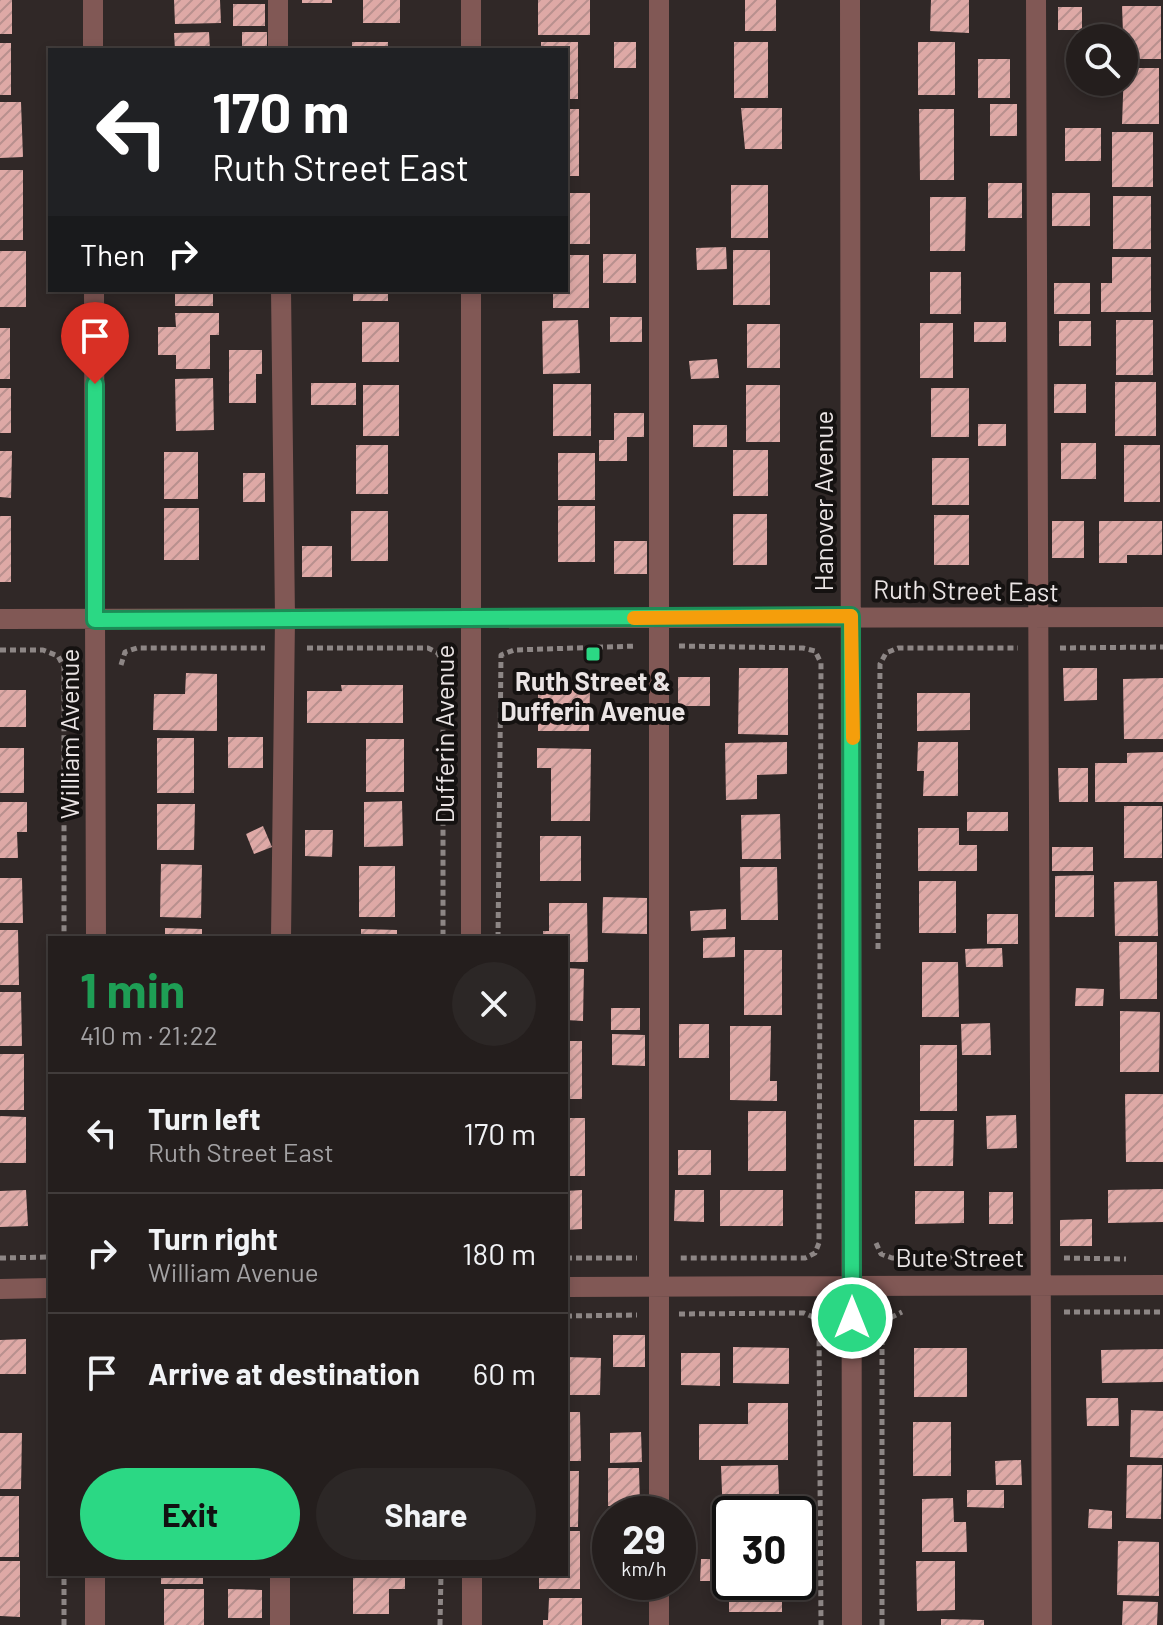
<!DOCTYPE html>
<html lang="en">
<head>
<meta charset="utf-8">
<style>
  body { margin:0; font-family:Barlow,sans-serif; background:#2c2726; color:#f1f3f6; height:100vh; display:flex; flex-direction:column; font-size:30px; white-space:nowrap }
  * { box-sizing:border-box; margin:0 }
  p { font-size:26px; color:#a3a2a4 }
  .icon { flex:none; width:44px; height:44px; fill:none; stroke:currentColor; stroke-width:2; stroke-linecap:round; stroke-linejoin:round }
  .map { position:relative; flex:1; overflow:hidden }
  .drawer { position:absolute; left:48px; top:936px; width:520px; height:640px; display:flex; flex-direction:column; background:#241e1d; border-radius:0px; box-shadow:0 4px 12px #0003,0 0 0 2px #413c3b }
  .drawer>* { flex:none }
  .guide { position:absolute; left:48px; top:48px; width:520px; height:244px; border-radius:0px; box-shadow:0 4px 12px #0003,0 0 0 2px #413c3b; background:#202124; color:#fff; overflow:hidden }
  .controls { position:absolute; left:1066px; top:24px; display:grid; gap:16px }
  .controls a { display:grid; place-items:center; width:72px; height:72px; border-radius:50%; background:#241e1d; box-shadow:0 4px 12px #0003,0 0 0 2px #413c3b; font-size:40px }
  .speed { position:absolute; left:592px; top:1496px; display:flex; gap:16px; font-size:40px; font-weight:700; text-align:center }
  .speed>* { display:grid; place-content:center; width:104px; height:104px; border-radius:50%; background:#241e1d; box-shadow:0 4px 12px #0003,0 0 0 2px #413c3b; line-height:1 }
  .speed small { font-size:20px; font-weight:400 }
  .speed .limit { border:4px solid #111; border-radius:12px; background:#fff; color:#111 }
  .pin { position:absolute; display:grid; place-items:center; width:68px; height:68px; color:#fff; margin:-82px -34px; border-radius:50% 50% 50% 0; rotate:-45deg; box-shadow:0 0 8px #0007 }
  .pin .icon { rotate:45deg }
  .me { position:absolute; width:88px; margin:-44px; rotate:0deg; stroke-linejoin:round; filter:drop-shadow(0 0 6px #0008) }
  .turn { display:flex; align-items:center; gap:28px; height:168px; padding:0 32px; font-size:36px }
  .turn .icon { width:104px; height:104px; stroke-width:2.5 }
  .turn b { display:block; font-size:56px; line-height:68px }
  .then { display:flex; align-items:center; height:76px; padding:0 32px; background:#0003; gap:16px; font-size:30px }
  .round { display:grid; place-items:center; flex:none; width:84px; height:84px; border-radius:42px; background:#2c2726 }
  .summary { display:flex; align-items:center; justify-content:space-between; height:136px; padding:0 32px }
  h1 { font-size:48px; font-weight:700; line-height:60px; color:#1e9e55 }
  .cta { display:flex; gap:16px; margin-top:auto; padding:16px 32px }
  .cta a { flex:1; height:92px; border-radius:48px; background:#2bd884; color:#111; font-size:32px; font-weight:700; line-height:92px; text-align:center }
  .cta a+a { background:#2c2726; color:#f1f3f6 }
  ul { padding:0; list-style:none }
  li { display:flex; align-items:center; gap:24px; height:120px; padding:0 32px; border-top:2px solid #413c3b }
  li div { flex:1 }
  li b { display:block; font-size:30px }
  li em { font-style:normal }
  .map>svg:first-child { display:block }
</style>
</head>
<body>
<div class="map">
<svg width="1163" height="1625" viewBox="0 0 1163 1625">
  <defs>
    <pattern id="building-hatch" width="6" height="6" patternUnits="userSpaceOnUse" patternTransform="scale(2)"><rect width="6" height="6" fill="#dea9a6"/><path d="M-1 1l2-2M0 6l6-6M5 7l2-2" fill="none" stroke="#b8908e"/></pattern>
  </defs>
  <rect width="100%" height="100%" fill="#302827"/>
  <path fill="url(#building-hatch)" d="M0,0H12V34H0Z
    M174,0H220L221,23L175,24Z
    M302,0H332V3H302Z
    M363,0H400V23H363Z
    M538,0H590V35H538Z
    M745,0H776V31H745Z
    M931,0H969V33L930,31Z
    M233,4H265V26H233Z
    M1122,6H1161V59H1124Z
    M1058,7H1082V30H1058Z
    M209,32L210,50H175L174,33Z
    M242,32H267V50H242Z
    M352,42H388V50H352Z
    M541,42H578V99H566V50H541Z
    M614,42H636V68H614Z
    M734,42H768V98H734Z
    M918,42H955V95H918Z
    M0,43H11V95H0Z
    M978,59H1010V98H978Z
    M1124,68H1159V124H1122Z
    M0,102H21L23,157L0,158Z
    M990,104H1017V136H990Z
    M741,108H782V149H745Z
    M566,109H579V176H566Z
    M919,109H954V180H920Z
    M1065,128H1101V161H1065Z
    M1112,132H1153V187H1112Z
    M0,170H23V240H0Z
    M988,183H1022V218H988Z
    M731,185H768V238H731Z
    M566,193H590V244H566Z
    M1052,193H1090V226H1052Z
    M1113,196H1151V249H1113Z
    M930,197H966L965,251H930Z
    M726,247L727,269L697,270L696,248Z
    M733,250H770V305H733Z
    M0,251H26V307H0Z
    M603,254H636V283H603Z
    M566,255H589V308H553V290H566Z
    M1112,257H1151V312H1101V283H1112Z
    M930,272H961V314H930Z
    M1054,283H1090V314H1054Z
    M175,290H213V306H175Z
    M353,290H388V301H353Z
    M175,313H219V335H210V369H176V355H158V327H176Z
    M610,317H642V342H610Z
    M578,320L580,373L543,374L542,321Z
    M1116,320H1153V375H1116Z
    M1059,321H1091V346H1059Z
    M362,322H399V362H362Z
    M974,322H1006V342H974Z
    M920,323H953V378H920Z
    M747,324H780V368H747Z
    M0,328H10V379H0Z
    M229,350H262V374H256V403H229Z
    M717,359L719,378L691,379L689,361Z
    M213,378L214,430L176,431L175,379Z
    M1115,382H1156V436H1115Z
    M311,383H356V405H311Z
    M553,384H591V436H553Z
    M1054,384H1086V413H1054Z
    M363,385H399V436H363Z
    M746,385H780V442H746Z
    M0,388H11V433H0Z
    M931,388H969V437H931Z
    M614,413H644V437H627V461H599V440H614Z
    M978,424H1006V446H978Z
    M693,425H727V447H693Z
    M1061,443H1096V479H1061Z
    M356,445H388V494H356Z
    M1124,445H1160V502H1124Z
    M733,450H768V496H733Z
    M0,451H12L11,498L0,497Z
    M164,452H198V499H164Z
    M558,453H595V500H558Z
    M932,458H969V505H932Z
    M243,473H265V502H243Z
    M558,506H595V562H558Z
    M164,508H199V560H164Z
    M351,511H388V561H351Z
    M733,514H767V565H733Z
    M934,515H969V565H934Z
    M0,516H11V582H0Z
    M1052,521H1084V558H1052Z
    M1099,521H1162V555H1127V563H1099Z
    M614,541H647V574H614Z
    M302,546H332V577H302Z
    M739,668H788V735L738,734Z
    M1063,668H1097V700L1064,701Z
    M186,673L217,674V731L153,730L154,694H185Z
    M678,677H710V706H678Z
    M1163,678V739H1124L1123,679Z
    M341,685H403V723H307V691H342Z
    M0,690H26V727H0Z
    M538,690H590L589,731H538Z
    M917,693H970V730L917,731Z
    M228,737H263V768H228Z
    M157,738H194V793H157Z
    M366,739H404V792H366Z
    M787,742V774L757,775V799L726,800L725,743Z
    M918,742H958V796H923L924,771H917Z
    M0,748H24V793H0Z
    M537,748L591,749L590,821H551V768H537Z
    M1163,752V802H1095V763H1127V753Z
    M1058,768H1088V802H1059Z
    M402,801L403,846L364,847V802Z
    M0,802H27V832H17L18,858H0Z
    M157,804H195L194,850H157Z
    M1124,806H1162V858H1124Z
    M967,812H1008V831H967Z
    M780,814L781,859H742L741,815Z
    M263,826L272,847L254,854L246,834Z
    M918,828H959V845H977V871H918Z
    M305,830H333L332,857L305,856Z
    M540,836H581V881H540Z
    M1052,847H1093V871H1052Z
    M161,864L202,865L201,918L160,917Z
    M359,866H395V917H359Z
    M740,867H777L778,920H741Z
    M1094,875V917H1055V876Z
    M0,878H22L23,923H0Z
    M919,881H956V933H919Z
    M1157,881L1158,936H1115L1114,882Z
    M603,897L647,898V934L602,933Z
    M549,903H587L588,962H566V938H543V931H549Z
    M726,909V929L691,931L690,911Z
    M987,914H1018V944H987Z
    M165,928L202,929V938H165Z
    M361,929L397,930V938H361Z
    M0,930H18L19,985H0Z
    M735,937V957L703,958V938Z
    M1119,942H1157V999H1120Z
    M1002,948L1003,967H966L965,949Z
    M744,950H782V1015H744Z
    M922,962H958L959,1017H922Z
    M566,968L584,969L583,1021L566,1020Z
    M1076,988L1104,989L1103,1006H1075Z
    M0,992H21L22,1046H0Z
    M611,1008H640V1030H611Z
    M1120,1011L1160,1012L1159,1072H1120Z
    M990,1023L991,1055H962L961,1024Z
    M679,1024H709V1058H679Z
    M730,1026H771L770,1081H777V1101L730,1100Z
    M612,1034L645,1035V1066L612,1065Z
    M566,1041H582V1099H566Z
    M920,1045H957V1111H920Z
    M0,1054H24V1110H0Z
    M1125,1094H1163V1162H1126Z
    M748,1111H786V1171H748Z
    M1016,1115L1017,1148L987,1149L986,1116Z
    M0,1116L26,1117V1163H0Z
    M566,1118H585V1176H566Z
    M914,1120H954L953,1166H914Z
    M678,1150H711V1175H678Z
    M1163,1189V1222L1108,1223V1190Z
    M26,1190L28,1226L0,1227V1191Z
    M582,1190V1229L566,1230V1191Z
    M675,1190H704V1222L674,1221Z
    M720,1190H783V1226H720Z
    M915,1191H964V1223L915,1224Z
    M989,1192H1013V1224H989Z
    M1092,1219V1246H1060V1220Z
    M613,1335H645V1367H613Z
    M26,1339V1374H0V1340Z
    M733,1347L789,1348V1384L733,1383Z
    M914,1348H967V1397H914Z
    M1163,1349V1382L1102,1383L1101,1350Z
    M681,1353H720V1386L681,1385Z
    M566,1357L601,1358L600,1395H566Z
    M1086,1398H1118L1119,1426H1087Z
    M748,1403H788V1460H699V1424H748Z
    M1131,1410L1163,1411V1458L1130,1457Z
    M566,1412H580L581,1461H566Z
    M913,1422H951V1476H913Z
    M641,1432L642,1462L610,1463V1433Z
    M0,1433H22L21,1489H0Z
    M1021,1460L1022,1485H996L995,1461Z
    M778,1465L779,1495H757V1514H730V1519H723L721,1466Z
    M1127,1465H1162L1161,1519L1126,1518Z
    M608,1468H639L640,1506H608Z
    M566,1471H579L578,1527H566Z
    M967,1490H1004V1508L967,1507Z
    M0,1496H19V1557H0Z
    M953,1498L954,1522H966L967,1552H922V1499Z
    M1089,1509L1112,1511V1529L1088,1528Z
    M566,1531H580V1589H539V1574H566Z
    M1118,1541L1159,1542V1596L1117,1595Z
    M701,1559H730V1581H700Z
    M0,1561H20V1617L0,1616Z
    M916,1561H955V1610L917,1611Z
    M161,1574H203V1584H161Z
    M353,1574H405V1589H389V1614H353Z
    M742,1582H782V1612H729V1591H742Z
    M164,1589H204V1625H164Z
    M228,1589L262,1590V1618H228Z
    M549,1598H582V1625H543V1620H548Z
    M1123,1601L1158,1602L1157,1625H1122Z
    M941,1619L984,1620V1625H941Z"/>
  <g fill="none" stroke-linecap="round" stroke-linejoin="round">
    <path stroke="#8d8685" stroke-width="5" stroke-dasharray="6 4" stroke-linecap="butt" d="M679,646L803,648L815,651L821,663L819,1243L815,1253L805,1258H679
      M307,648H428L438,653L443,665V938
      M1060,648L1163,647
      M0,650H43L58,656L64,667V938
      M121,665L125,652L137,648H265
      M498,938L501,655L514,650L637,646
      M878,949L880,664L886,653L898,648H1018
      M876,1243L881,1254L892,1258H1018
      M0,1258L50,1257
      M566,1258H637
      M1064,1258L1126,1259
      M1064,1312H1163
      M679,1314L804,1313L815,1318L819,1328L821,1625
      M566,1316L637,1315
      M64,1625V1574
      M440,1625L441,1574
      M882,1625V1334L888,1319L902,1312"/>
    <path stroke="#815855" stroke-width="20" d="M93,0V50
      M278,0V50
      M471,0V50
      M850,0L852,1625
      M1036,0L1042,1625
      M94,290L96,938
      M281,290L285,618L281,938
      M0,619L1163,617
      M471,938V290
      M566,1287L1163,1285
      M0,1289L50,1288
      M659,1514V0
      M280,1574V1625
      M659,1582V1625
      M95,1625V1574
      M472,1625V1574"/>
  </g>
  <g fill="none" stroke-linecap="round" stroke-linejoin="round">
    <g stroke="#1c8c56" stroke-width="20">
      <path id="route" d="M95,384V620L851,616L852,1318"/>
    </g>
    <use href="#route" stroke="#2bd884" stroke-width="14"/>
    <path stroke="#f59e0b" stroke-width="14" d="M634,618L851,616L853,738"/>
  </g>
  <rect fill="#2bd884" stroke="#151211" stroke-width="3" x="585" y="646" width="16" height="16" rx="4"/>
  <g text-anchor="middle" stroke-width="8" stroke-linejoin="round" paint-order="stroke">
    <g font-size="26" fill="#eae4e4" stroke="#151211">
      <text transform="translate(824 501) rotate(-90)" y="9">Hanover Avenue</text>
      <text transform="translate(966 591) rotate(1)" y="9">Ruth Street East</text>
      <text transform="translate(70 734) rotate(-90)" y="9">William Avenue</text>
      <text transform="translate(445 734) rotate(-90)" y="9">Dufferin Avenue</text>
      <text x="960" y="1267">Bute Street</text>
    </g>
    <g font-size="26" font-weight="bold" fill="#eae4e4" stroke="#151211">
      <text x="593" y="691">Ruth Street &amp;<tspan x="593" dy="30">Dufferin Avenue</tspan></text>
    </g>
  </g>
</svg>
<div class="controls">
<a><svg class="icon" aria-label="search" viewBox="0 0 24 24"><circle cx="10" cy="10" r="6"/><path d="M15 15l6 6"/></svg></a>
</div>
<div class="speed"><div>29<small>km/h</small></div><div class="limit">30</div></div>
<div class="pin" style="left:95px;top:384px;background:#d93025"><svg class="icon" aria-label="arrive" viewBox="0 0 24 24"><path d="M6 21V4h12l-3 4 3 4H6"/></svg></div>
<svg class="me" style="left:852px;top:1318px" viewBox="-20 -20 40 40"><circle r="17" fill="#2bd884" stroke="#fff" stroke-width="3"/><path d="M0-11L8 9 0 5-8 9z" fill="#fff"/></svg>
<div class="guide">
<div class="turn"><svg class="icon" aria-label="left" viewBox="0 0 24 24"><path d="M17 20v-9H6M10 6l-5 5 5 5"/></svg><div><b>170 m</b>Ruth Street East</div></div>
<div class="then">Then<svg class="icon" aria-label="right" viewBox="0 0 24 24"><path d="M7 20v-9h11M14 6l5 5-5 5"/></svg></div>
</div>
<section class="drawer">
<div class="summary"><div><h1>1 min</h1><p>410 m · 21:22</p></div><a class="round"><svg class="icon" aria-label="close" viewBox="0 0 24 24"><path d="M6 6l12 12M18 6L6 18"/></svg></a></div>
<ul>
<li><svg class="icon" aria-label="left" viewBox="0 0 24 24"><path d="M17 20v-9H6M10 6l-5 5 5 5"/></svg><div><b>Turn left</b><p>Ruth Street East</p></div><em>170 m</em></li>
<li><svg class="icon" aria-label="right" viewBox="0 0 24 24"><path d="M7 20v-9h11M14 6l5 5-5 5"/></svg><div><b>Turn right</b><p>William Avenue</p></div><em>180 m</em></li>
<li><svg class="icon" aria-label="arrive" viewBox="0 0 24 24"><path d="M6 21V4h12l-3 4 3 4H6"/></svg><div><b>Arrive at destination</b></div><em>60 m</em></li>
</ul>
<div class="cta"><a>Exit</a><a>Share</a></div>
</section>
</div>
</body>
</html>
